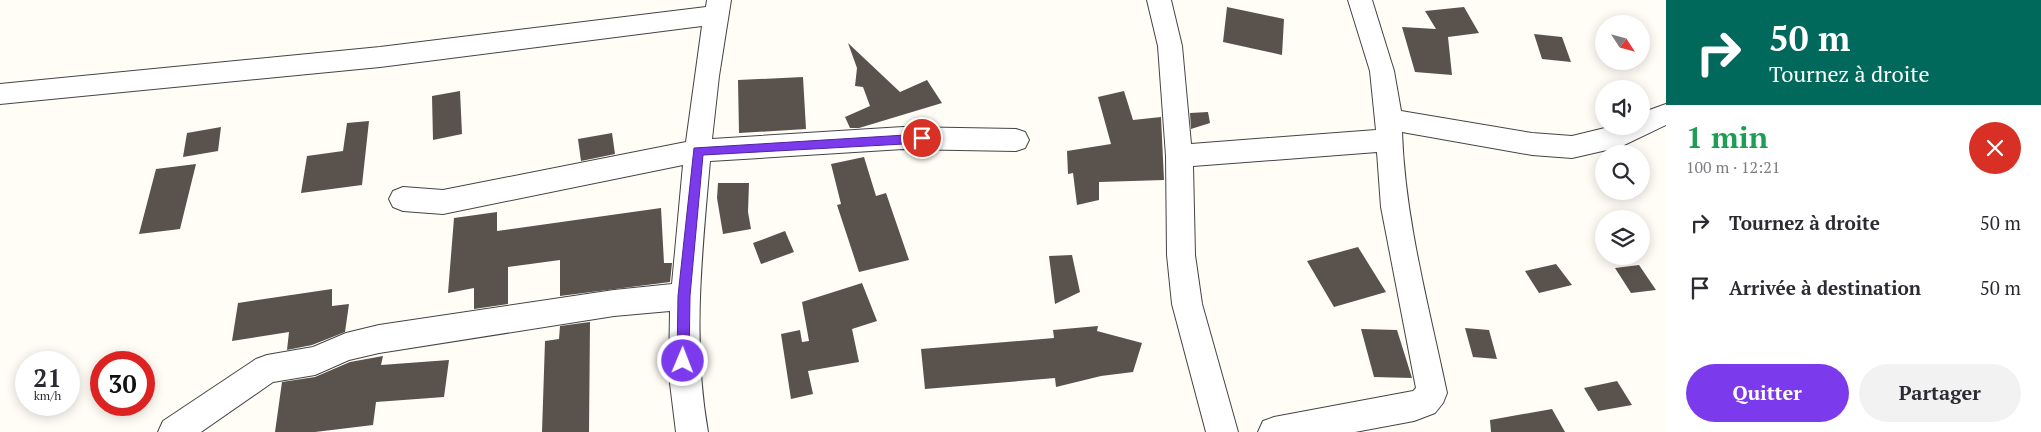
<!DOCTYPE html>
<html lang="fr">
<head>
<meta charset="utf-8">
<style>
  body { margin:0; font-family:"PT Serif",serif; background:#f2f2f3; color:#2b2b33; height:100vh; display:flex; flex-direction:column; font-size:19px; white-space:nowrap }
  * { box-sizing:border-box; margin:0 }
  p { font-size:16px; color:#7c7c81 }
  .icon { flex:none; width:28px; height:28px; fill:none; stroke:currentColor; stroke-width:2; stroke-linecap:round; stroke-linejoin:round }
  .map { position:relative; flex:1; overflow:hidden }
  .details { display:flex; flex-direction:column; background:#fff; width:375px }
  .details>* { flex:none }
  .banner { background:#00695c; color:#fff; overflow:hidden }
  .needle { width:32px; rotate:126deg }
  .buttons { position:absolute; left:1595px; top:15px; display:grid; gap:10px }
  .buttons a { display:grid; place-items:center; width:55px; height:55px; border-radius:50%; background:#fff; box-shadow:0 2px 12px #0003; font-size:25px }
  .speed { position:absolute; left:15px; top:351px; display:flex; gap:10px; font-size:25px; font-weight:700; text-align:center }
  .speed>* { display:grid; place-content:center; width:65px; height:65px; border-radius:50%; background:#fff; box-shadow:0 2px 12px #0003; line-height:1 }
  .speed small { font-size:12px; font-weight:400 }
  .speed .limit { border:8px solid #d22; background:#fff; color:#111 }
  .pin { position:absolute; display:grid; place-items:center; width:42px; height:42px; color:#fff; margin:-21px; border:2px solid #fff; border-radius:50%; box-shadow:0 1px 5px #0007 }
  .me { position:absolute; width:55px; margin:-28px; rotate:1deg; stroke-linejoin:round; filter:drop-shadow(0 0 4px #0008) }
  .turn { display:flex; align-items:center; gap:18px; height:105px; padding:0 20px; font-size:22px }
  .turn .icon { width:65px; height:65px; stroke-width:2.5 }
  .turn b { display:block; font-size:35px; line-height:42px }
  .round { display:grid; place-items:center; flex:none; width:52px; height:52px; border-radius:26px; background:#f2f2f3 }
  .summary { display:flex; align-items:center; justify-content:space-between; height:85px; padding:0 20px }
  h1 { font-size:30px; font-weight:700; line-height:38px; color:#1e9e55 }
  .primary-button { display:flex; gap:10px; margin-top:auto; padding:10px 20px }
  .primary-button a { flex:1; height:58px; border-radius:30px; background:#7c3aed; color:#fff; font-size:20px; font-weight:700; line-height:58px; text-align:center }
  .primary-button a+a { background:#f2f2f3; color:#2b2b33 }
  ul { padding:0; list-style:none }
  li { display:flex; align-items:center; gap:15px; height:65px; padding:0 20px }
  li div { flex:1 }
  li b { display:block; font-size:19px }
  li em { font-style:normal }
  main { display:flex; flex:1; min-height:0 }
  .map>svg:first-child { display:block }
</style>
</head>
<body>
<main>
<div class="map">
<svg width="1666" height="432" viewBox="0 0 1666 432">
  <rect width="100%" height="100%" fill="#fffdf5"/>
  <path fill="#5a524d" d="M1227,7L1284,19L1282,55L1223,42Z
    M1464,7L1479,33L1448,37L1452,75L1415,72L1402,27L1436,29L1425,11Z
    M1534,34L1562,37L1571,62L1542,59Z
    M848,43L900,92L927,80L942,103L859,128H850L845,117L870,106L863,87L855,86L857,68Z
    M803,77L806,129L739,133L738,80Z
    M460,91L462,134L433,140L432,96Z
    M1124,91L1133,120L1161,117L1164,180L1099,182V200L1077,205L1073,173L1068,174L1067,151L1111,144L1098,97Z
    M1208,112L1210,123L1191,129L1190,113Z
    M369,121L362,185L301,193L307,156L343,151L347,123Z
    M221,127L218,151L183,157L187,133Z
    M612,133L615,154L581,161L578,139Z
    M864,157L876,196L886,193L909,260L859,272L837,205L841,204L831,164Z
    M196,164L180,229L139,234L156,169Z
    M718,183H749L748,212L751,229L723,234L717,198Z
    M661,208L664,263H672L670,282L560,296V260L508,267V304L474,309V288L448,293L454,218L497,212V231Z
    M785,231L794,252L761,264L753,243Z
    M1358,247L1386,292L1334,307L1307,261Z
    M1072,255L1080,292L1055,304L1049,256Z
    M1556,264L1572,285L1539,293L1525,271Z
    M1639,265L1656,290L1631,293L1615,268Z
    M862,283L877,321L852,329L859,362L808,371L813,394L791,399L781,334L800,330L802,342L809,341L802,302Z
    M332,289V306L349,304L345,332L312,345L287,350L289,332L232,341L238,303Z
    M590,322L589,432H542L545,341L559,339L560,326Z
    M1098,326L1097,331L1142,343L1133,372L1101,376L1056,387L1055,378L925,389L921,349L1054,338L1053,330Z
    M1465,328L1489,330L1497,359L1473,357Z
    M1361,329L1397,330L1412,378L1374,377Z
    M383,356L381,365L449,360L444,397L376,402L373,425L315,432H275L282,382L315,377L350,362Z
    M1617,381L1632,405L1598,411L1584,388Z
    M1552,409L1565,432H1491L1490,420Z"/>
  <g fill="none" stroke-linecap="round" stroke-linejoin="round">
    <g stroke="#444" stroke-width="2">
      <path id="minor" d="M707,0H731L719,76L712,139L903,127L1016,129L1025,132L1029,140L1025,148L1016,151L903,149L710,161C702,252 692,342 708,432H676L669,375L670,311L614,316L379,353L349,360L315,375L273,382L201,432H158L163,421L256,359L267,355L313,347L346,333L379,325L614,290L672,284L683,165L443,214L403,211L393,207L389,199L393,191L403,187L443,190L686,142L702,26L380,67L0,104V84L380,47L706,7Z
        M1147,0H1171L1182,46L1191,144L1376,130L1370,71L1348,0H1372L1394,71L1401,111L1532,133L1572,136L1613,126H1641V113L1666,104V125L1620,147L1572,158L1532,155L1402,132C1405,220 1429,307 1447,393L1443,403L1435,413L1414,421L1355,432H1258L1263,421L1274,417L1413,391L1416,388L1381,207L1377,152L1193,166L1195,255L1202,304L1238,432H1206L1172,304L1167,255L1166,156L1158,46Z"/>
    </g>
    <use href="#minor" fill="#fff" fill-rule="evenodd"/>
  </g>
  <path fill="#7c3aed" stroke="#51269a" d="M922,134L928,138L922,143L703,155L690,296L689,361L688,365L683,367L679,365L677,361L678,296L694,148Z"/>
</svg>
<div class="buttons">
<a><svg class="needle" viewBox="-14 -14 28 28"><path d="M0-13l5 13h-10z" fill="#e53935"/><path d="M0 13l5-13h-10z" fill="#7c7c81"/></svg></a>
<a><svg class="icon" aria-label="sound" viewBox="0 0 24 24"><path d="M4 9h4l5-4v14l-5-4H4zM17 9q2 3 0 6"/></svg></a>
<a><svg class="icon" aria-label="search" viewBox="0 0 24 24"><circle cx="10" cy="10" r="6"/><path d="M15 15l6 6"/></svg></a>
<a><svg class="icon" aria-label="layers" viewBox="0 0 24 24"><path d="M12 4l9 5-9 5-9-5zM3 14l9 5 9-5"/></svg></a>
</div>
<div class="speed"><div>21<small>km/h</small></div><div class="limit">30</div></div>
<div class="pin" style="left:922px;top:138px;background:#d93025"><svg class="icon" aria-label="arrive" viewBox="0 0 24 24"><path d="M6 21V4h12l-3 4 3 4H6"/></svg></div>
<svg class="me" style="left:683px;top:361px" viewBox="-20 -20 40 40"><circle r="17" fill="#7c3aed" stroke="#fff" stroke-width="3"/><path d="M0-11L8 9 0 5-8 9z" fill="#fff"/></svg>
</div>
<section class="details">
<div class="banner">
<div class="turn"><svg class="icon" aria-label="right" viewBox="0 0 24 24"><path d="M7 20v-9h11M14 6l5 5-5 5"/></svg><div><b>50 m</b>Tournez à droite</div></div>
</div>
<div class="summary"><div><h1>1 min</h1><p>100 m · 12:21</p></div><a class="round" style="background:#d93025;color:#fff"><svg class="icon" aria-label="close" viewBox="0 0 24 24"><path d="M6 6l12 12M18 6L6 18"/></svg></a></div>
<ul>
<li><svg class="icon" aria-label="right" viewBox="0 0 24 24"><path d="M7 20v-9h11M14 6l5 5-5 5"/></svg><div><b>Tournez à droite</b></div><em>50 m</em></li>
<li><svg class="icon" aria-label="arrive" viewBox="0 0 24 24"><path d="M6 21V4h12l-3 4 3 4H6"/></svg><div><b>Arrivée à destination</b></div><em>50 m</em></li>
</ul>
<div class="primary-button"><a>Quitter</a><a>Partager</a></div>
</section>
</main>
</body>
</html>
